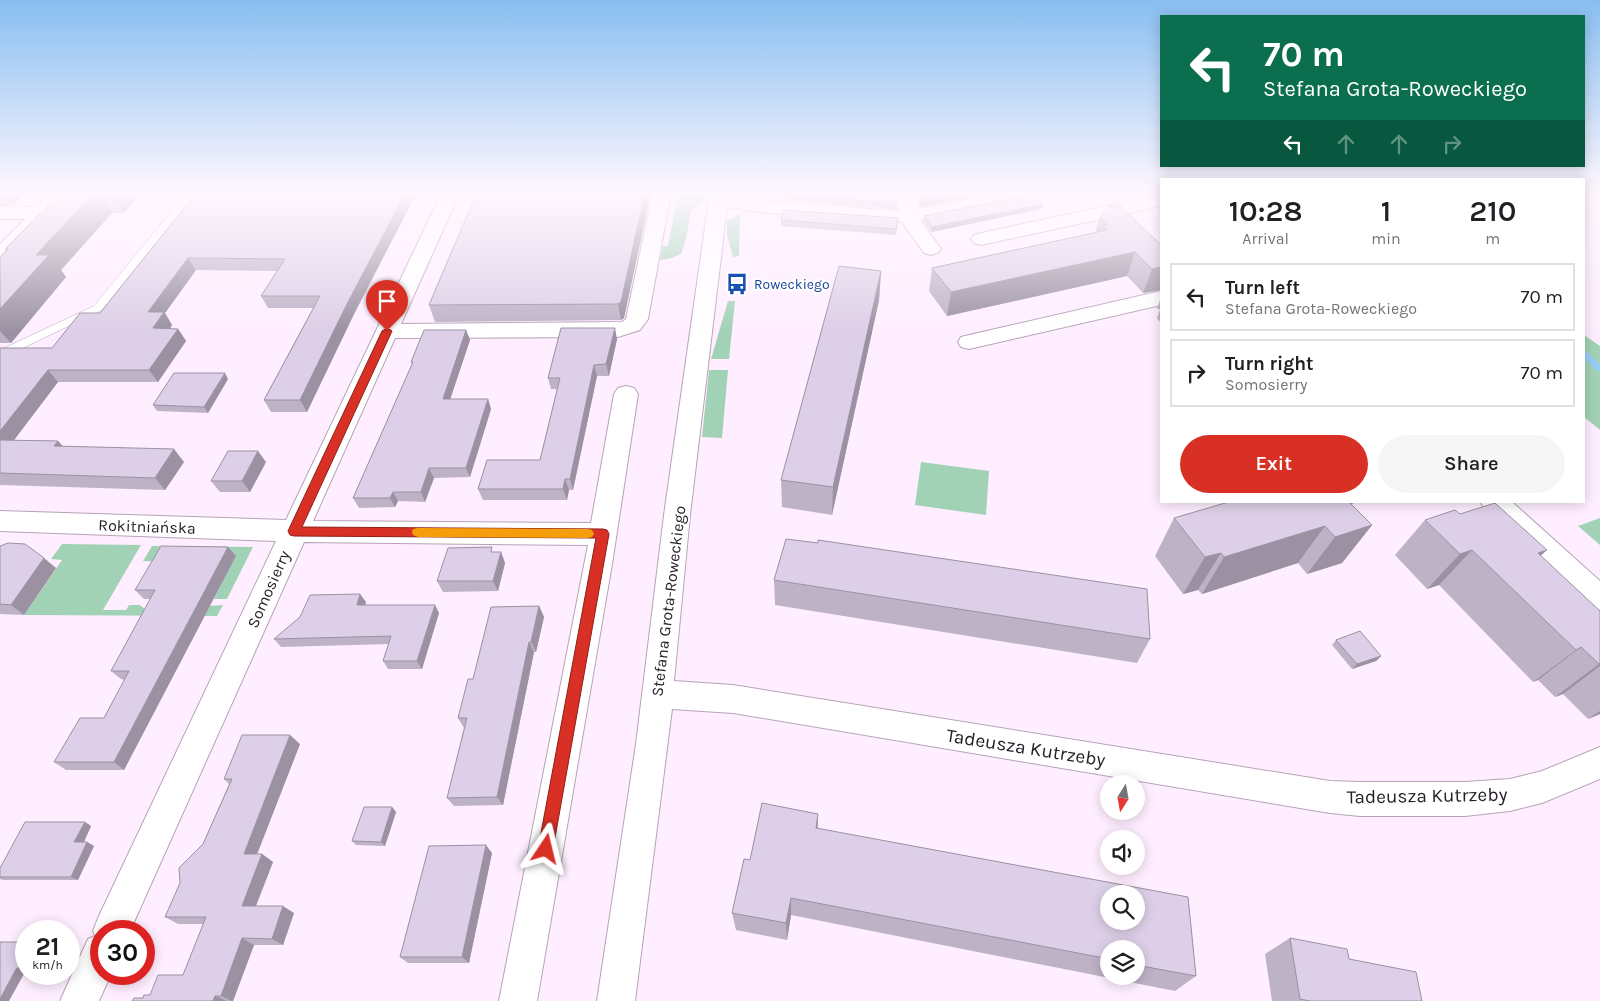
<!DOCTYPE html>
<html lang="en">
<head>
<meta charset="utf-8">
<style>
  body { margin:0; font-family:Karla,sans-serif; background:#f6f6f6; color:#202124; height:100vh; display:flex; flex-direction:column; font-size:19px; white-space:nowrap }
  * { box-sizing:border-box; margin:0 }
  p { font-size:16px; color:#757577 }
  .icon { flex:none; width:28px; height:28px; fill:none; stroke:currentColor; stroke-width:2; stroke-linecap:round; stroke-linejoin:round }
  .map { position:relative; flex:1; overflow:hidden }
  .drawer { position:absolute; left:1160px; top:178px; width:425px; height:325px; display:flex; flex-direction:column; background:#fff; border-radius:0px; box-shadow:0 2px 12px #0003 }
  .drawer>* { flex:none }
  .hud { position:absolute; left:1160px; top:15px; width:425px; height:152px; border-radius:0px; box-shadow:0 2px 12px #0003; background:#0b6e4f; color:#fff; overflow:hidden }
  .needle { width:32px; rotate:191deg }
  .controls { position:absolute; left:1100px; top:775px; display:grid; gap:10px }
  .controls a { display:grid; place-items:center; width:45px; height:45px; border-radius:50%; background:#fff; box-shadow:0 2px 12px #0003; font-size:25px }
  .speed { position:absolute; left:15px; top:920px; display:flex; gap:10px; font-size:25px; font-weight:700; text-align:center }
  .speed>* { display:grid; place-content:center; width:65px; height:65px; border-radius:50%; background:#fff; box-shadow:0 2px 12px #0003; line-height:1 }
  .speed small { font-size:12px; font-weight:400 }
  .speed .limit { border:8px solid #d22; background:#fff; color:#111 }
  .pin { position:absolute; display:grid; place-items:center; width:42px; height:42px; color:#fff; margin:-51px -21px; border-radius:50% 50% 50% 0; rotate:-45deg; box-shadow:0 0 5px #0007 }
  .pin .icon { rotate:45deg }
  .me { position:absolute; width:55px; margin:-28px; rotate:10deg; stroke-linejoin:round; filter:drop-shadow(0 0 4px #0008) }
  .turn { display:flex; align-items:center; gap:18px; height:105px; padding:0 20px; font-size:22px }
  .turn .icon { width:65px; height:65px; stroke-width:2.5 }
  .turn b { display:block; font-size:35px; line-height:42px }
  .lanes { display:flex; align-items:center; height:48px; padding:0 20px; background:#0003; justify-content:center; gap:25px; direction:ltr }
  .lanes .off { opacity:.35 }
  .eta { display:flex; justify-content:space-evenly; align-items:center; height:85px; text-align:center }
  .eta b { font-size:30px; font-weight:600; line-height:35px }
  .action { display:flex; gap:10px; margin-top:auto; padding:10px 20px }
  .action a { flex:1; height:58px; border-radius:30px; background:#d93025; color:#fff; font-size:20px; font-weight:600; line-height:58px; text-align:center }
  .action a+a { background:#f6f6f6; color:#202124 }
  ul { padding:0; list-style:none }
  li { display:flex; align-items:center; gap:15px; height:68px; margin:0 10px 8px; padding:0 10px; border:2px solid #e0e0e0; border-radius:0px }
  li div { flex:1 }
  li b { display:block; font-size:19px }
  li em { font-style:normal }
  .map>svg:first-child { display:block }
</style>
</head>
<body>
<div class="map">
<svg width="1600" height="1001" viewBox="0 0 1600 1001">
  <rect width="100%" height="100%" fill="#fef"/>
  <path fill="#a2d2b6" d="M678,192H708L706,202L691,210L686,239L681,254L672,258L660,260L663,246H668Z
    M740,214L739,256L733,257L727,235V221Z
    M728,301H735L729,359H711Z
    M1584,335L1600,346V430L1584,417Z
    M709,370H728L722,438L702,437Z
    M921,462L989,471L986,515L915,505Z
    M1600,518V545L1578,526Z
    M62,544L141,545L103,610H126L129,605H140L146,610L223,605L217,616L24,615L62,560L51,559Z
    M152,546L253,547L227,599H214L235,556L165,562L143,561Z"/>
  <g fill="none" stroke-linecap="round" stroke-linejoin="round">
    <path fill="#97cdfb" fill-rule="evenodd" d="M1584,352H1587L1600,365V372L1597,371L1584,358Z"/>
    <g stroke="#b6a3b7" stroke-width="1">
      <path id="service" d="M187,192H197L102,310L0,359V350L94,306Z"/>
    </g>
    <g stroke="#b6a3b7" stroke-width="2">
      <path id="minor" d="M51,192H71L7,259L0,261V244L25,219H0V207H36Z
        M442,192H460L401,324L622,322L626,319L653,192H671L648,319L640,330L618,337L395,338L313,521L591,523L614,394L618,388L626,386L634,388L638,394L612,564L537,1001H499L588,545L304,542L130,931H101V974H111L99,1001H60L88,939L95,936L93,931L98,918L276,541L0,531V511L286,520Z
        M710,192H728V196L770,201L898,211L899,192H917L918,209L1004,192H1042L1040,196L1033,198L920,220L941,249L938,253L931,255L924,253L902,222L770,213L727,207L690,515L674,681L733,685L1330,781L1360,782H1465L1510,779L1542,771L1600,747V779L1542,803L1510,811L1465,816H1360L1330,813L733,713L672,709L635,1001H597L636,744L664,515Z
        M1161,194V206L981,245L974,243L971,239L974,235L981,233Z
        M1161,291V305L969,349L961,347L958,342L961,337L969,335Z
        M1480,501H1511L1600,581V610L1590,606L1484,508Z"/>
    </g>
    <use href="#service" fill="#fff" fill-rule="evenodd"/>
    <use href="#minor" fill="#fff" fill-rule="evenodd"/>
  </g>
  <path fill="#beb2c7" fill-rule="evenodd" d="M0,192H26L13,205L0,206Z
    M62,192H142L124,213H112L61,270L66,277L11,343H0V257L6,251L5,249Z
    M197,192H417L354,314L307,412H271L264,400L313,308H268L261,296L277,271L196,270L165,313L172,325L170,329H178L186,341L158,382H58L14,440L58,441L63,447L184,462L165,490L0,485V348H52L100,313Z
    M651,192L624,318L621,320L435,322L429,305Z
    M897,192L896,209L787,200V195Z
    M918,192H993L920,207Z
    M1041,209L931,232L923,221L924,216Z
    M1100,217L1161,245V290L1143,293L1127,276L947,316L929,291L932,268L1095,233Z
    M898,218L896,235L781,226V220Z
    M881,271L879,300L832,515L782,507L781,480Z
    M1161,298V323L1157,318L1160,310L1157,308Z
    M466,330L470,340L450,399H488L491,409L470,477L434,478L425,502L398,501L395,507L359,508L353,498L412,364L411,362Z
    M617,339L609,376H597L573,490H569L567,500H483L478,489L540,460L557,389H551L548,378Z
    M228,379L208,413L157,411L153,405Z
    M266,462L250,492H220L211,481Z
    M1359,501L1351,504L1372,525L1342,563L1307,574L1298,563L1202,594L1198,590L1183,594L1155,556L1174,518Z
    M1460,514L1540,556L1600,611V714L1588,719L1563,694L1555,697L1538,680L1533,682L1439,585L1427,589L1395,555L1425,520Z
    M0,546L56,568L24,615L0,614Z
    M228,547L236,556L124,770H66L54,762L104,718L125,680L121,679L111,671L151,599H144L135,590Z
    M494,552H501L505,563L498,591L443,592L437,581Z
    M774,580L1150,639L1137,663L775,605Z
    M366,602L365,605L439,613L422,669H388L383,661L389,644L281,647L274,639Z
    M539,606L544,617L536,652H534L503,805L454,806L447,798L464,728L458,718L473,679Z
    M1336,640L1381,656L1376,661L1352,669L1332,645Z
    M300,744L257,854H262L273,862L256,906L294,913L283,945H254L233,1001H132L143,998L150,995L183,975L204,924H178L165,917L203,844L229,784L224,779Z
    M762,803L818,814V829L1188,897L1196,976L1175,991L791,915L787,940L736,930L732,913L744,859L750,860ZM1109,894H1136V921H1109ZM1109,949H1136V976H1109Z
    M392,807L396,812L385,846L356,845L352,841Z
    M85,822L91,826L84,842H87L94,846L78,880H3L0,879V868Z
    M492,853L469,963H408L400,957Z
    M1290,938L1349,959L1422,1001H1272L1265,954Z"/>
  <path fill="#9b91a2" d="M3,192H26L13,205Z
    M95,192H99L112,213L61,270L66,277L11,343L0,331V309L36,255Z
    M110,192H142L124,213Z
    M406,192H417L354,314L307,412L300,400L348,302Z
    M645,192H651L624,318L621,320L618,304Z
    M966,192H993L920,207V201Z
    M1043,204L1041,209L931,232L932,227Z
    M1135,252L1127,276L947,316L951,292Z
    M188,258L196,270L165,313L172,325L161,341L153,328L148,312Z
    M1161,267V290L1143,293L1152,269Z
    M881,271L879,300L832,515L833,487Z
    M615,328L617,339L609,376L606,364Z
    M178,329L186,341L158,382L149,370Z
    M466,330L470,340L447,409L443,399Z
    M594,365L597,376L573,490L570,479Z
    M48,370L58,382L5,452L0,447V431Z
    M225,373L228,379L208,413L204,407Z
    M488,399L491,409L470,477L466,468Z
    M58,441L69,453L54,446Z
    M174,449L184,462L165,490L155,478Z
    M258,451L266,462L250,492L242,481Z
    M429,468L434,478L425,502L421,492Z
    M565,479L569,490L567,500L563,489Z
    M393,492L398,501L395,507L390,498Z
    M1349,501H1359L1346,506Z
    M1372,525L1342,563L1307,574L1335,537Z
    M1325,526L1298,563L1202,594L1224,557Z
    M228,547L236,556L124,770L114,762Z
    M1472,550L1439,585L1427,589L1460,554Z
    M1547,550L1509,585L1538,553Z
    M501,552L505,563L498,591L493,581Z
    M1221,553L1198,590L1183,594L1205,557Z
    M44,558L56,568L24,615L11,605Z
    M360,594L366,602L362,613L357,605Z
    M435,605L439,613L422,669L417,661Z
    M539,606L544,617L536,652L531,642Z
    M529,642L534,652L503,805L497,797Z
    M1581,647L1538,680L1533,682L1576,650Z
    M1381,656L1376,661L1352,669L1357,664Z
    M1599,664H1600V666L1563,694L1555,697Z
    M1600,711V714L1588,719Z
    M290,735L300,744L254,862L244,854Z
    M392,807L396,812L385,846L381,842Z
    M818,814L817,834L816,828Z
    M85,822L91,826L82,846L74,842Z
    M87,842L94,846L78,880L71,877Z
    M486,845L492,853L469,963L462,957Z
    M262,854L273,862L253,913L242,906Z
    M791,898V915L787,940L786,923Z
    M283,906L294,913L283,945L272,939Z
    M242,938L254,945L233,1001H232L221,996Z
    M26,963V971L25,972L9,1001H0V999L16,969Z
    M215,996L227,1001H213Z"/>
  <path fill="#ddcfe7" stroke="#9b91a2" fill-rule="evenodd" d="M62,192H95L36,255H49L0,309V257L8,249H5Z
    M197,192H406L348,302L300,400H264L320,296H261L285,259L188,258L148,312H164L153,328L178,329L149,370H48L0,431V348H52L80,313H100Z
    M477,192H645L621,302L618,304L429,305Z
    M788,192H897V203L787,195Z
    M920,192H966L920,201Z
    M1034,194L1043,204L932,227L924,216Z
    M1115,201L1161,245V267L1152,269L1135,252L951,292L932,268L1107,230L1103,226L1108,225L1100,217Z
    M783,210L898,218L896,229L781,220Z
    M839,266L881,271L833,487L781,480Z
    M561,328H615L606,364L594,365L570,479H565L563,489H478L487,460H540L560,378H548Z
    M424,330H466L443,399H488L466,468H429L421,492H393L390,498H353L413,362H411Z
    M174,373H225L204,407L153,405Z
    M0,440L58,441L54,446L174,449L155,478L0,473Z
    M228,451H258L242,481H211Z
    M1232,501H1348L1372,525L1335,537L1325,526L1224,557L1221,553L1205,557L1174,518Z
    M1495,503L1547,550L1538,553L1600,611V664H1599L1581,647L1576,650L1472,550L1460,554L1425,520L1455,510L1460,514Z
    M786,539L818,543V540L1147,589L1150,639L774,580Z
    M8,543L25,544L44,558L11,605L0,604V546Z
    M161,546L228,547L114,762H54L80,718H104L129,671H111L155,590H135Z
    M492,547L491,552H501L493,581H437L448,548Z
    M360,594L357,605H435L417,661H383L391,636L274,639L300,617L310,595Z
    M539,606L531,642H529L497,797L447,798L467,718H458L468,679H473L491,607Z
    M1360,631L1381,656L1357,664L1336,640Z
    M242,735H290L244,854H262L242,906H283L272,939L242,938L221,996H215L213,1001H132L134,998H143L144,995H150L158,975H183L206,917H165L180,883L179,868L203,844L232,779H224Z
    M762,803L818,814L816,828L1188,897L1196,976L1136,965V949H1109V959L791,898L786,923L732,913L744,859L750,860ZM1109,894H1136V921H1109Z
    M364,807H392L381,842L352,841Z
    M25,822H85L74,842H87L71,877H0V868Z
    M486,845L462,957H400L429,846Z
    M1290,938L1347,949L1349,959L1416,972L1422,1001H1310L1300,999Z
    M0,942H26V963L16,969L0,999Z"/>
  <linearGradient id="sky" x2="0" y2="1"><stop stop-color="#87bef0"/><stop offset="0.58" stop-color="#fff7ff"/><stop offset="1" stop-color="#fff7ff" stop-opacity="0"/></linearGradient>
  <rect width="1600" height="332" fill="url(#sky)"/>
  <path fill="#d93025" stroke="#8d1f18" d="M387,328L392,331L302,527L603,529L607,530L609,534L553,849L551,854L546,856L540,854L538,849L596,538L294,536L290,535L288,531L382,331Z"/>
  <path fill="#f59e0b" d="M418,528L588,529L592,530L594,534L592,537L588,538L418,537L413,535L412,532L413,529Z"/>
  <defs>
    <g id="bus-bare" transform="scale(1.725)"><path d="M-5-6H5V4H4V6H2V4H-2V6H-4V4H-5ZM-3.5-4V0h7V-4ZM-3.5 1.2v1.5H-2V1.2ZM2 1.2v1.5H3.5V1.2Z" fill="#1a4fb4" stroke="#fff" stroke-width="2.5" paint-order="stroke"/></g>
  </defs>
  <g fill-rule="evenodd">
    <use href="#bus-bare" x="737" y="284"/>
  </g>
  <g text-anchor="middle" stroke-width="4" stroke-linejoin="round" paint-order="stroke">
    <g font-size="14" fill="#164399" stroke="#fff" text-anchor="start">
      <text x="754" y="289">Roweckiego</text>
    </g>
    <g font-size="16" fill="#272028" stroke="#fff">
      <text transform="translate(147 526) rotate(2)" y="6">Rokitniańska</text>
      <text transform="translate(268 589) rotate(-66)" y="6">Somosierry</text>
      <text transform="translate(668 601) rotate(-83)" y="6">Stefana Grota-Roweckiego</text>
    </g>
    <g font-size="19" fill="#272028" stroke="#fff">
      <text transform="translate(1026 747) rotate(9)" y="7">Tadeusza Kutrzeby</text>
      <text transform="translate(1427 795) rotate(-1)" y="7">Tadeusza Kutrzeby</text>
    </g>
  </g>
</svg>
<div class="controls">
<a><svg class="needle" viewBox="-14 -14 28 28"><path d="M0-13l5 13h-10z" fill="#e53935"/><path d="M0 13l5-13h-10z" fill="#757577"/></svg></a>
<a><svg class="icon" aria-label="sound" viewBox="0 0 24 24"><path d="M4 9h4l5-4v14l-5-4H4zM17 9q2 3 0 6"/></svg></a>
<a><svg class="icon" aria-label="search" viewBox="0 0 24 24"><circle cx="10" cy="10" r="6"/><path d="M15 15l6 6"/></svg></a>
<a><svg class="icon" aria-label="layers" viewBox="0 0 24 24"><path d="M12 4l9 5-9 5-9-5zM3 14l9 5 9-5"/></svg></a>
</div>
<div class="speed"><div>21<small>km/h</small></div><div class="limit">30</div></div>
<div class="pin" style="left:387px;top:331px;background:#d93025"><svg class="icon" aria-label="arrive" viewBox="0 0 24 24"><path d="M6 21V4h12l-3 4 3 4H6"/></svg></div>
<svg class="me" style="left:546px;top:849px" viewBox="-20 -20 40 40"><path d="M0-17L14 15 0 8-14 15z" fill="#d93025" stroke="#fff" stroke-width="4"/></svg>
<div class="hud">
<div class="turn"><svg class="icon" aria-label="left" viewBox="0 0 24 24"><path d="M17 20v-9H6M10 6l-5 5 5 5"/></svg><div><b>70 m</b>Stefana Grota-Roweckiego</div></div>
<div class="lanes"><svg class="icon" aria-label="left" viewBox="0 0 24 24"><path d="M17 20v-9H6M10 6l-5 5 5 5"/></svg><svg class="icon off" aria-label="ahead" viewBox="0 0 24 24"><path d="M12 20V5M6 11l6-6 6 6"/></svg><svg class="icon off" aria-label="ahead" viewBox="0 0 24 24"><path d="M12 20V5M6 11l6-6 6 6"/></svg><svg class="icon off" aria-label="right" viewBox="0 0 24 24"><path d="M7 20v-9h11M14 6l5 5-5 5"/></svg></div>
</div>
<section class="drawer">
<div class="eta">
<div><b>10:28</b><p>Arrival</p></div>
<div><b>1</b><p>min</p></div>
<div><b>210</b><p>m</p></div>
</div>
<ul>
<li><svg class="icon" aria-label="left" viewBox="0 0 24 24"><path d="M17 20v-9H6M10 6l-5 5 5 5"/></svg><div><b>Turn left</b><p>Stefana Grota-Roweckiego</p></div><em>70 m</em></li>
<li><svg class="icon" aria-label="right" viewBox="0 0 24 24"><path d="M7 20v-9h11M14 6l5 5-5 5"/></svg><div><b>Turn right</b><p>Somosierry</p></div><em>70 m</em></li>
</ul>
<div class="action"><a>Exit</a><a>Share</a></div>
</section>
</div>
</body>
</html>
